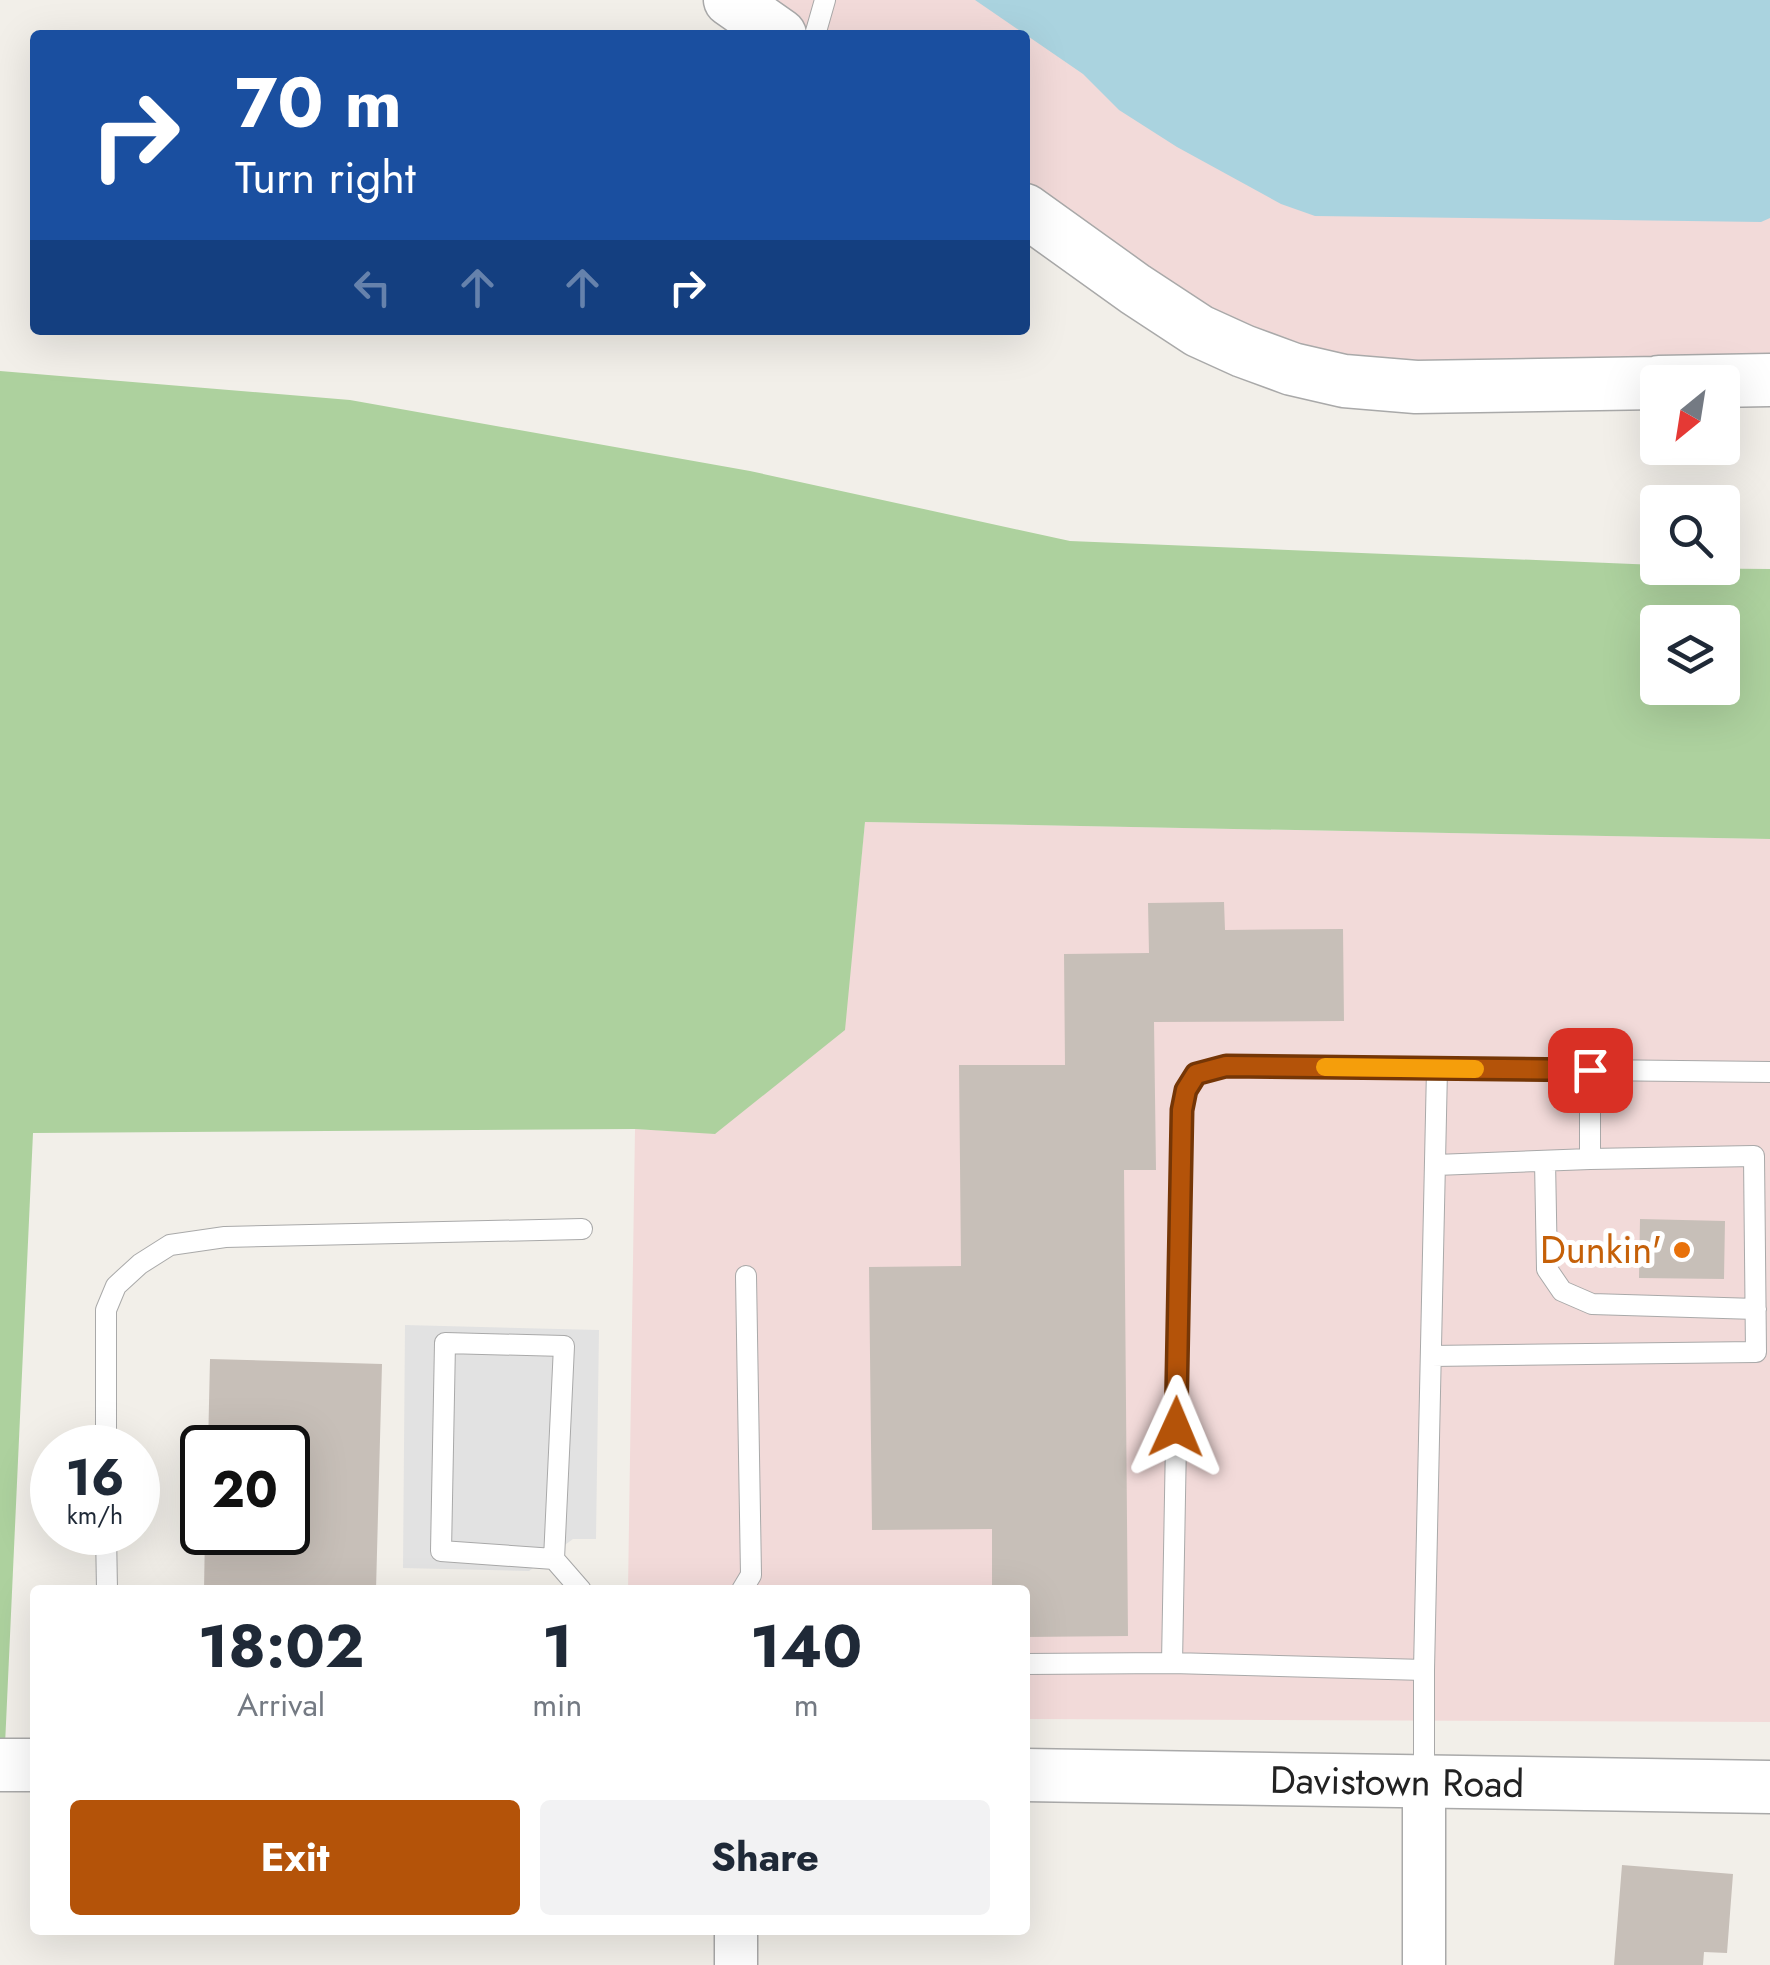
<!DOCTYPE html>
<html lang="en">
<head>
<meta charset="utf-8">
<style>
  body { margin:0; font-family:Jost,sans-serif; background:#f2f2f3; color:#1f2937; height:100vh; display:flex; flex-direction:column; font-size:38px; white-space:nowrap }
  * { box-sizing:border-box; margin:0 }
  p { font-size:32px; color:#747a83 }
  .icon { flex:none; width:55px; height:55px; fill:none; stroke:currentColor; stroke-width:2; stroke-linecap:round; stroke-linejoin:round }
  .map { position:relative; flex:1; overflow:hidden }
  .sheet { position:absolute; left:30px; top:1585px; width:1000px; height:350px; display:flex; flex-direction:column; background:#fff; border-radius:10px; box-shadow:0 10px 40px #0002 }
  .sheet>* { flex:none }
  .hud { position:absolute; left:30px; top:30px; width:1000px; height:305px; border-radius:10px; box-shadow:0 10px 40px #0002; background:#1a4fa0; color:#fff; overflow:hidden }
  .needle { width:65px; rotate:210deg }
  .buttons { position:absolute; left:1640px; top:365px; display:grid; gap:20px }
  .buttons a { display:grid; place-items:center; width:100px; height:100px; border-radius:10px; background:#fff; box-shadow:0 10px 40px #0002; font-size:50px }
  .speed { position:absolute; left:30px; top:1425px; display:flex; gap:20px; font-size:50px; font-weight:700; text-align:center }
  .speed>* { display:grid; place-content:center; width:130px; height:130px; border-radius:50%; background:#fff; box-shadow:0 10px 40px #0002; line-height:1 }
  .speed small { font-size:25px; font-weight:400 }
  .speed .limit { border:5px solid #111; border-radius:15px; background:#fff; color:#111 }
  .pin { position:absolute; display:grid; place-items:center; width:85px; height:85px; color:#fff; margin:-42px; border-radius:20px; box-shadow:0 5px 15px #0006 }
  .me { position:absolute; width:110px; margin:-55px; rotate:1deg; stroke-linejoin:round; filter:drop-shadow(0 0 8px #0008) }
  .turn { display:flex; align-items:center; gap:35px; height:210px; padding:0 40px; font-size:45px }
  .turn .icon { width:130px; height:130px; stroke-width:2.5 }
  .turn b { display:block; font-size:70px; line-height:85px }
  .lanes { display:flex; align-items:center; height:95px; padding:0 40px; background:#0003; justify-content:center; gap:50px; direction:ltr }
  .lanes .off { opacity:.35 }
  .eta { display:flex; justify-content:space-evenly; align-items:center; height:170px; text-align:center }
  .eta b { font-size:60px; font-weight:700; line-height:70px }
  .action { display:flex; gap:20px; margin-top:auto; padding:20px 40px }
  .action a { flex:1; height:115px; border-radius:10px; background:#b45309; color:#fff; font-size:40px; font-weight:700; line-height:115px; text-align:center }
  .action a+a { background:#f2f2f3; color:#1f2937 }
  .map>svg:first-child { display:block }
</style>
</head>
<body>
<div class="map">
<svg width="1770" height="1965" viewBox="0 0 1770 1965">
  <rect width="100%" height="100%" fill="#f2efe9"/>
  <path fill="#f2dad9" d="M730,0H1770V380L1344,381L1025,210V35H780Z
    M865,822L1770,839V1722L1025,1719V1590H628L635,1129L715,1133L844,1030Z"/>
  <path fill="#add19e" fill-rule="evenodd" d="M0,371L350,400L750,471L1070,541L1657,565L1658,568L1770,569V839L865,822L845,1030L715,1134L635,1129L33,1133L5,1745H0ZM1658,622H1722V688H1658Z"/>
  <path fill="#e2e2e2" d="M405,1325L599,1330L596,1539H573L529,1571L403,1568Z"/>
  <path fill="#aad3df" d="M975,0H1770V218L1761,222L1315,216L1281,204L1177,147L1119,110L1083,74Z"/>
  <path fill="#c7bfb8" d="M1224,902L1225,930L1343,929L1344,1021L1154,1022L1156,1170H1124L1128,1636L1025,1637V1590H992V1529L872,1530L869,1267L961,1266L959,1065H1065L1064,954L1149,953L1148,903Z
    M1640,1219L1725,1221L1724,1279L1639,1278Z
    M210,1359L382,1364L376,1590H204L205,1532H288V1448H208Z
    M1622,1865L1733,1874L1727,1953L1704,1952L1703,1965H1614Z"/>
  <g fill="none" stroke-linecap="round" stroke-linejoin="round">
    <g stroke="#a9a9a9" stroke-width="22">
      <path id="service" d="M815,35L825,0
        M1545,1161L1547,1269L1562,1291L1592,1304L1756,1309
        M1436,1165L1590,1159
        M1431,1356L1756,1352L1754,1156L1590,1159V1070
        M106,1448V1310L116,1286L140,1264L170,1245L225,1237L582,1229
        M106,1532L107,1590
        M554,1559L441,1551L445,1343L564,1346L554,1559L581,1590
        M742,1590L751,1575L746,1276
        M1025,1664L1172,1663
        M1424,1670L1437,1069
        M1424,1778V1670L1172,1663L1182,1110L1186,1090L1197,1074L1226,1066L1770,1072"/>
    </g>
    <g stroke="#a9a9a9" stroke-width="45">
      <path id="minor" d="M736,1965V1930
        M1424,1965V1782"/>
    </g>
    <g stroke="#a9a9a9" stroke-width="55">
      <path id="tertiary" d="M730,0L780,35
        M1025,210L1135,289L1199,331L1243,351L1292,369L1344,381L1416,387L1658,383
        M1659,382L1770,380
        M0,1765H35
        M1025,1775L1770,1787"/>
    </g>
    <use href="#service" stroke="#fff" stroke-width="20"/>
    <use href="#minor" stroke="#fff" stroke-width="42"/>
    <use href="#tertiary" stroke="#fff" stroke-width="52"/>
  </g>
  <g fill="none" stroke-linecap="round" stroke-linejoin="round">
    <g stroke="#753606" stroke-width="25">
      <path id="route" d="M1176,1427L1182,1110L1186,1090L1196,1074L1226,1066L1590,1070"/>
    </g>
    <use href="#route" stroke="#b45309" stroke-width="18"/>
    <path stroke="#f59e0b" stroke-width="18" d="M1325,1067L1475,1069"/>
  </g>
  <circle fill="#e8710a" stroke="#fff" stroke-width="4" cx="1682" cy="1250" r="10"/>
  <g text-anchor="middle" stroke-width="10" stroke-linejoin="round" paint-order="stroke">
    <g font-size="38" fill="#c56008" stroke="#fff" text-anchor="end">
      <text x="1662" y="1263">Dunkin'</text>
    </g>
    <g font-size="38" fill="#222" stroke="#fff">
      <text transform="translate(1397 1782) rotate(1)" y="13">Davistown Road</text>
    </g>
  </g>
</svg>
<div class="buttons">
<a><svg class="needle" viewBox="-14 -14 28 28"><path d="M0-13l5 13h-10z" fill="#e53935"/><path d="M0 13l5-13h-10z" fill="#747a83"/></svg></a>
<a><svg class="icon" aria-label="search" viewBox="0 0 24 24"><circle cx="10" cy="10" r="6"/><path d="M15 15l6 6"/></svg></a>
<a><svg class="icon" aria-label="layers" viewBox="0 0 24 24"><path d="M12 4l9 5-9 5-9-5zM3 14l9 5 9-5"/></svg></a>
</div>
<div class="speed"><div>16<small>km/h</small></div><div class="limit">20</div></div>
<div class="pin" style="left:1590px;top:1070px;background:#d93025"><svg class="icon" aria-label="arrive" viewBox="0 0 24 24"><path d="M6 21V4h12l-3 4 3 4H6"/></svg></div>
<svg class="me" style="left:1176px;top:1427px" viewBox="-20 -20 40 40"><path d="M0-17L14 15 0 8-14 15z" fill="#b45309" stroke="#fff" stroke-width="4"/></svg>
<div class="hud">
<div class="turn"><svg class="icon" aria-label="right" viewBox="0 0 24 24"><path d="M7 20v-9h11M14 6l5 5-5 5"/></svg><div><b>70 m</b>Turn right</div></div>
<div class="lanes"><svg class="icon off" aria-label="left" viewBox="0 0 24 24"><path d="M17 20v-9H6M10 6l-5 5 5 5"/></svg><svg class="icon off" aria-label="ahead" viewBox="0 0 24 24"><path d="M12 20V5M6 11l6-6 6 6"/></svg><svg class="icon off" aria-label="ahead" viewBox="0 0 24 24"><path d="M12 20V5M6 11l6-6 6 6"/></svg><svg class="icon" aria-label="right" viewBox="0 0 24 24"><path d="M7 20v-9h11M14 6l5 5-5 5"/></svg></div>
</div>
<section class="sheet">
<div class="eta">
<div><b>18:02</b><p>Arrival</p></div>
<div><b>1</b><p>min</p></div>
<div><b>140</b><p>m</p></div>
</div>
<div class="action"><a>Exit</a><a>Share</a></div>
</section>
</div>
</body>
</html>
